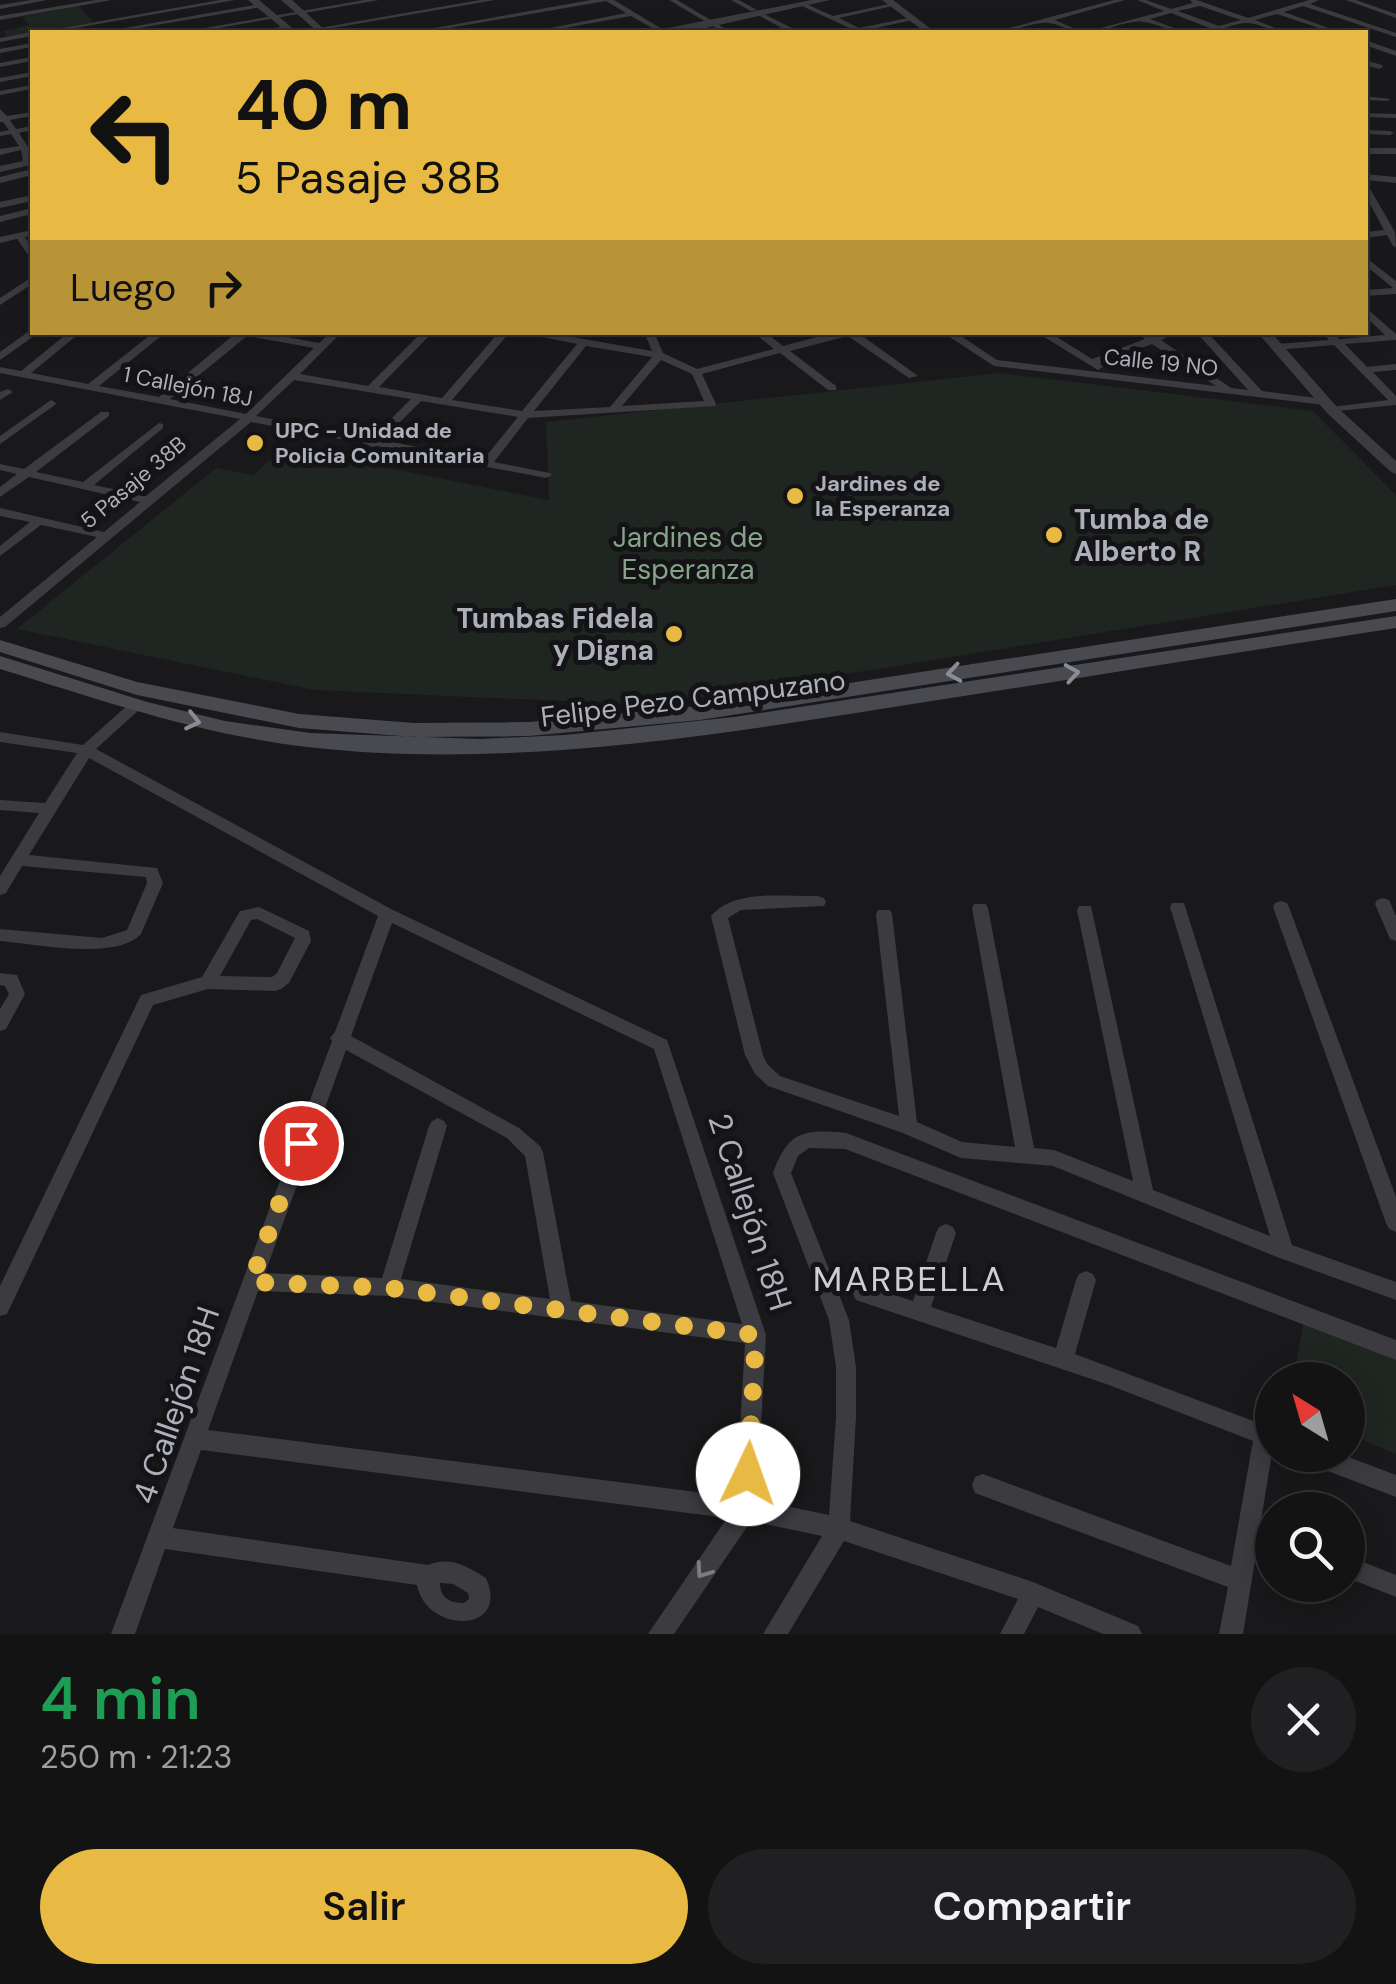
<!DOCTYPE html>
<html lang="es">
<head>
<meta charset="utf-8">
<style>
  body { margin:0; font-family:"DM Sans",sans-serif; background:#202022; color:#f1f3f6; height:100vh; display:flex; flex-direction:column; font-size:38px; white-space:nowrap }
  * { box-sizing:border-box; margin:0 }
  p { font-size:32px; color:#9d9ea0 }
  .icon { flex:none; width:55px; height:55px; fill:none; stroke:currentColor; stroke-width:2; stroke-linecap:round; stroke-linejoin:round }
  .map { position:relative; height:1634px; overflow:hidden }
  .sheet { display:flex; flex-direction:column; background:#131314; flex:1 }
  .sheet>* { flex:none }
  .top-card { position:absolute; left:30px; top:30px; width:1338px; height:305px; border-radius:0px; box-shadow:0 5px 25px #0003,0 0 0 2px #323234; background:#e8ba44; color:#111; overflow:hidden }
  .needle { width:65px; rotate:323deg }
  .fabs { position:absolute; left:1255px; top:1362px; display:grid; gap:20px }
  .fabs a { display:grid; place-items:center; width:110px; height:110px; border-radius:50%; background:#131314; box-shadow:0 5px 25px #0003,0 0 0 2px #323234; font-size:50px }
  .pin { position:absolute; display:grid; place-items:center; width:85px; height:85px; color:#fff; margin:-42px; border:5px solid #fff; border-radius:50%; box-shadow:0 2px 10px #0007 }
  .me { position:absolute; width:110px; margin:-55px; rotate:3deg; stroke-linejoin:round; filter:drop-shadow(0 0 8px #0008) }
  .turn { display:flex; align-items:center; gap:35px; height:210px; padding:0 40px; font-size:45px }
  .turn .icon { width:130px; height:130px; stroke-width:2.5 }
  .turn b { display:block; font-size:70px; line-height:85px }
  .then { display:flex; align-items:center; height:95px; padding:0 40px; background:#0003; gap:20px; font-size:38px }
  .round { display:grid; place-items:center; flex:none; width:105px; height:105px; border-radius:52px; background:#202022 }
  .headline { display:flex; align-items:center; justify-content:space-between; height:170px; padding:0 40px }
  h1 { font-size:60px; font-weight:600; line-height:75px; color:#1e9e55 }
  .primary-button { display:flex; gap:20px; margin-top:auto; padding:20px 40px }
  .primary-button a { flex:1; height:115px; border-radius:60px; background:#e8ba44; color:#111; font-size:40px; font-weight:600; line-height:115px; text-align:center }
  .primary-button a+a { background:#202022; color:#f1f3f6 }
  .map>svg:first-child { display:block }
</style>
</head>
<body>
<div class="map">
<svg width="1396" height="1634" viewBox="0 0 1396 1634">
  <rect width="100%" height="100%" fill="#19191b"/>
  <path fill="#1f2621" d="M79,6L93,22L8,37L3,31L30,25L22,17Z
    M1000,373L1313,411L1396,495V585L654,705L315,690L17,629L216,468L253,475L285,448L549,500L546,422Z
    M1304,1321L1396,1357V1454L1348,1434V1380H1293Z"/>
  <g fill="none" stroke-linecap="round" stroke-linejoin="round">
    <path fill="#3b3b40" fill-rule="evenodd" d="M31,0H47L0,9V5Z
      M96,0H112L0,20V16Z
      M220,0H235L53,32H39Z
      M364,0H379L196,32H182Z
      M480,0H495L310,32H296Z
      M591,0H614L667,32H659L631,16L543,32H530L626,13L606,1L426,32H412Z
      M669,0H677L731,32H723Z
      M731,0H739L757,10L751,11Z
      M1114,0H1125L1055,20L1082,32C1068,32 1056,21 1043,23C1026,24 1011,33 994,32Z
      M1137,0H1146L1171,9L1193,3L1190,0H1197L1248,18L1309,0H1319L1310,4L1396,33V37L1303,6L1284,12L1340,32H1331L1277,14L1255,20L1285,32C1271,32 1258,22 1245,23C1231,24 1220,32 1205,32L1212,29L1171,13L1150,19L1185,32C1170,32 1159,24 1144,22C1126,19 1105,33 1086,32L1164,11ZM1200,6L1241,20L1219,26L1178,11Z
      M1346,0H1356L1396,14V18Z
      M804,3L833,16L894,3L897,5L839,18L859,28L913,17L917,19L858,32L802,6Z
      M260,4L262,7L116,32H102Z
      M760,12L796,30L797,32H789L758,15Z
      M287,26L290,30L258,32L262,30Z
      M32,32H35L32,36L0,42V38Z
      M1365,40L1396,51V56L1365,45Z
      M32,43V47L0,53V49Z
      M32,57V61L0,67V63Z
      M1365,60L1382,65L1383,67L1379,69L1365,65Z
      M32,72V76L0,82V78Z
      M32,85V89L0,95V91Z
      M1365,96L1391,99L1387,101L1365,100Z
      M0,109L7,116L32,112V116L10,120L16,129L32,126V130L19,133L28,147L31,165L0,172V166L23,161L21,150L0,155V149L19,146L11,134L0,136V132L9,130L3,122H0Z
      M1365,113L1396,114V118L1365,117Z
      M1365,130L1390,131L1394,133L1390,135L1365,134Z
      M1365,148H1396V154H1365Z
      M1365,174L1396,177V183L1365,180Z
      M1365,184L1369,187L1395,232L1396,247L1393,246L1387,235L1365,238V232L1384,230L1365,195Z
      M32,195V201L0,208V202Z
      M32,208V214L0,222V216Z
      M32,230V236L25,237L32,248V257L29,256L17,239L0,243V237Z
      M1365,257L1396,281V294L1365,296V290L1393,288L1365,265Z
      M32,277V284L0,305V298Z
      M1365,307L1396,334V340L1345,344L1367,367L1396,364V370L1373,372L1396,396V405L1328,412V408L1332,407L1388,400L1334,345L1276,350L1271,347L1276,344L1329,340L1322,332H1333L1339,339L1385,335L1365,316Z
      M32,329V332H38L37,334L0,360V352Z
      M69,332H81L31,373L88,384L154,332H166L99,386L159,397L237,332H261L319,343L331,332H342L300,374L368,386L422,332H433L379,387L442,398L499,332H510L452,400L522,411L577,344L518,332H544L652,351L644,332H654L663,353L697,369L774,349L753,332H765L783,346L836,332H857L918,376L909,378L848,336L790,351L836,386V390H828L780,353L702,374L716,404L715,406L528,418L494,462L550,473L552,475L546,478L377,446L372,447L366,444L251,422L5,627L0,628V617L97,537L41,525L0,556V546L30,522L0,516V508L104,532L140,502L29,477L0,497V487L17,474L0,470V464L24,469L101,412H109V416L36,472L83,482L159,423L163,424V428L94,485L146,496L240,419L0,373V367L21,371ZM247,336L314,348L246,414L170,399ZM586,346L652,357L610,407L534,411ZM661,360L692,374L704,401L622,406ZM294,380L411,399L372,438L256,416ZM421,401L518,417L483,460L382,440Z
      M942,332H955L997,360L1216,386L1152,344L1100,363L1103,367L1098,370L1036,332H1049L1092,359L1145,339L1136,332H1149L1154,336L1162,332H1178L1161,340L1231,388L1248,390L1196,332H1207L1262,391L1324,399L1329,402L1324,405L994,366Z
      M8,389L13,392L0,400V392Z
      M51,400L56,403L55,405L0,444V436Z
      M135,701L142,706L140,709L96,749L393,910L667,1040L766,1335L757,1500L829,1515L836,1417V1367L829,1320L773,1173C788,1131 804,1129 846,1133L1396,1340V1360L845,1149L809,1148L798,1156L791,1173L849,1320L856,1367V1417L850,1521L1033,1582L1138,1626L1142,1634H1103L1038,1607L1024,1634H1000L1018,1599L844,1541L788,1634H763L822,1536L751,1521L674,1634H648L727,1518L201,1450L173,1528L428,1565C450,1556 467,1566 486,1578C511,1634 426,1634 417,1585L165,1549L135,1634H111L332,1041L330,1038L335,1032L378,916L89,758L29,855L157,868L163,883L141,934C116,961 36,944 0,941V929L102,938L127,930L147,883L146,877L22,866L6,893L0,895V876L39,813L0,810V800L45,803L77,753L0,742V732L83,745L130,703ZM392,923L654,1049L742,1324L571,1301L543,1152L540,1146L519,1128L351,1036ZM346,1050L507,1138L525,1156L550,1299L401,1279L447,1126L444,1121L438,1118L432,1121L429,1126L382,1278L265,1273ZM258,1291L389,1296L745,1343L736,1497L208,1430ZM440,1583L453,1584L468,1593L469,1599L464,1603C450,1603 440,1598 440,1583Z
      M818,896L824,898L826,902L824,906L741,910L728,918L763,1055L767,1064L780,1076L899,1116L876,914L878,910H890L892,914L917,1122L962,1142L1015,1147L972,908L974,904H986L988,908L1034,1148L1054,1150L1133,1181L1077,910L1079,906H1091L1153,1190L1270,1236L1170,907L1172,903H1184L1292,1245L1396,1282V1300L1277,1257L1053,1166L961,1158L903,1133L768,1086L755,1074L745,1055L711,916C735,888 784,897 818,896Z
      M1383,898L1389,900L1396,916V941L1390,939L1375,904L1377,900Z
      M1281,901L1287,903L1289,907L1396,1197V1232L1389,1229L1386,1223L1273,907L1275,903Z
      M259,907L309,931L311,941L289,983L281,989L275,991L208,989L153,1005L7,1314L0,1316V1286L141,995L202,977L240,911ZM257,919L295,938L277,973L272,977L220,976L251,920Z
      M0,973L17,975L25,994L6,1029L0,1031V1009L9,994L5,986L0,985Z
      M946,1224L953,1227L956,1233L931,1307L1056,1348L1076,1280L1079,1274L1086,1271L1093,1274L1096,1280L1075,1354L1272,1428V1453L1261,1521L1272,1525V1547L1258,1542L1243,1634H1219L1228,1587L975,1493L972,1485L975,1477L983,1474L1231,1566L1253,1441L1109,1385L856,1300L853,1294L856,1288L863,1285L913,1301L936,1233L939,1227Z
      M1304,1455H1343L1396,1475V1497L1307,1463Z
      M1348,1556L1396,1575V1597L1348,1578Z"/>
    <path fill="#3b3b40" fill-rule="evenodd" d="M248,0H259L297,32H287Z
      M281,0H292L327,32H318Z
      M812,0H830L688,32H647Z
      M882,0H893L935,32H925Z
      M32,169V175L0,183V177Z
      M1257,332H1271L1337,407L1396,461V474L1391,472L1327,413Z"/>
    <path fill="#494a50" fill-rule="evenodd" d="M1396,599V611L700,720L529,736L414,737L299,728L137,695L0,652V640L137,682L299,714L414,723L529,722L700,706Z
      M1396,616V628C1226,654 1057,682 887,708C697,738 500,769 307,747C198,734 104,701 0,669V656L147,702L225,721L310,733L480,739L565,735L734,717Z"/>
  </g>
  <defs><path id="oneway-chevron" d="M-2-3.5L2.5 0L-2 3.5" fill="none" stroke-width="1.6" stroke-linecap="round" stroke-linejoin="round" transform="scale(2.5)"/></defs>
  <g stroke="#8a8c95">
    <use href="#oneway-chevron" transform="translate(954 673) rotate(171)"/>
    <use href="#oneway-chevron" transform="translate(1072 673) rotate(-9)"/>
    <use href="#oneway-chevron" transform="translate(193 721) rotate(13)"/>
  </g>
  <use stroke="#7a7b83" href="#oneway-chevron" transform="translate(703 1571) rotate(125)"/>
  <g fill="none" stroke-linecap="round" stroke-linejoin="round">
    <path stroke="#e8ba44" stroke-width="18" stroke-dasharray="0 32.4" d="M301,1143L251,1282L389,1288L756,1335L748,1474"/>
  </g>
  <g fill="#e8ba44" stroke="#141416" stroke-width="4">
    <circle cx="255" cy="443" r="10"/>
    <circle cx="795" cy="496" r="10"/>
    <circle cx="1054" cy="535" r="10"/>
    <circle cx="674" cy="634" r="10"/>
  </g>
  <g text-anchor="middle" stroke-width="10" stroke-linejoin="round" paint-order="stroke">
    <g font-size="22" fill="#adb0ba" stroke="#141416">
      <text transform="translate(1161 362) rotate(6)" y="8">Calle 19 NO</text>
      <text transform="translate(188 386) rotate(11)" y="8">1 Callejón 18J</text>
      <text transform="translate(133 482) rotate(-40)" y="8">5 Pasaje 38B</text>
    </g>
    <g font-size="22" font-weight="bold" fill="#adb0ba" stroke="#141416" text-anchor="start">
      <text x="275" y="438">UPC - Unidad de<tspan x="275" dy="25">Policia Comunitaria</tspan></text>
      <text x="815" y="491">Jardines de<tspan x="815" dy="25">la Esperanza</tspan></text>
    </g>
    <g font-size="28" font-weight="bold" fill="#adb0ba" stroke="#141416" text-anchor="start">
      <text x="1074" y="529">Tumba de<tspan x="1074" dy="32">Alberto R</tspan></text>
      <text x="654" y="628" text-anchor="end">Tumbas Fidela<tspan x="654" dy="32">y Digna</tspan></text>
    </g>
    <g font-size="28" fill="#85a488" stroke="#141416">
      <text x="688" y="547">Jardines de<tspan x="688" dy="32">Esperanza</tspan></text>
    </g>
    <g font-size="28" fill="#adb0ba" stroke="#141416">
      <text transform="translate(693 698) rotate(-7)" y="10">Felipe Pezo Campuzano</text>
    </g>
    <g font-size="32" fill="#adb0ba" stroke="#141416">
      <text transform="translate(750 1212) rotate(72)" y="11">2 Callejón 18H</text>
      <text transform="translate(176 1405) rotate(-71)" y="11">4 Callejón 18H</text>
    </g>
    <g font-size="35" letter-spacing="2.5" fill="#cdcfd6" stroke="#141416">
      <text x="910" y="1291">MARBELLA</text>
    </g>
  </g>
</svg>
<div class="fabs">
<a><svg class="needle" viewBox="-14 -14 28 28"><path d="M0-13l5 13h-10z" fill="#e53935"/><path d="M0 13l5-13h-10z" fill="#9d9ea0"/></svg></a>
<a><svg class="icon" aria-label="search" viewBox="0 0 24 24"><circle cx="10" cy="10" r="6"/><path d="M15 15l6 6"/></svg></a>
</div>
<div class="pin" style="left:301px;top:1143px;background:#d93025"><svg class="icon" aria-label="arrive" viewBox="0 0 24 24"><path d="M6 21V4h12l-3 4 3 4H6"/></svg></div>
<svg class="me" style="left:748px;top:1474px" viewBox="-20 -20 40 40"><circle r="19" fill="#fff"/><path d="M0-13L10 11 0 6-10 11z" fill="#e8ba44"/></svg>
<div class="top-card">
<div class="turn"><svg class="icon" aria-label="left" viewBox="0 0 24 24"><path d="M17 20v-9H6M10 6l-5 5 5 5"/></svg><div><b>40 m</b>5 Pasaje 38B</div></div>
<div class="then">Luego<svg class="icon" aria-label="right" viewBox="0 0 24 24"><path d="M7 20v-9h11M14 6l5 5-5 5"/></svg></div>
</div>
</div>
<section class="sheet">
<div class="headline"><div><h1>4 min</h1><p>250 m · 21:23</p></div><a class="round"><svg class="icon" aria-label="close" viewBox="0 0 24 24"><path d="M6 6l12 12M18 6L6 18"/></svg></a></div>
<div class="primary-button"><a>Salir</a><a>Compartir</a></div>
</section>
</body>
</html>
